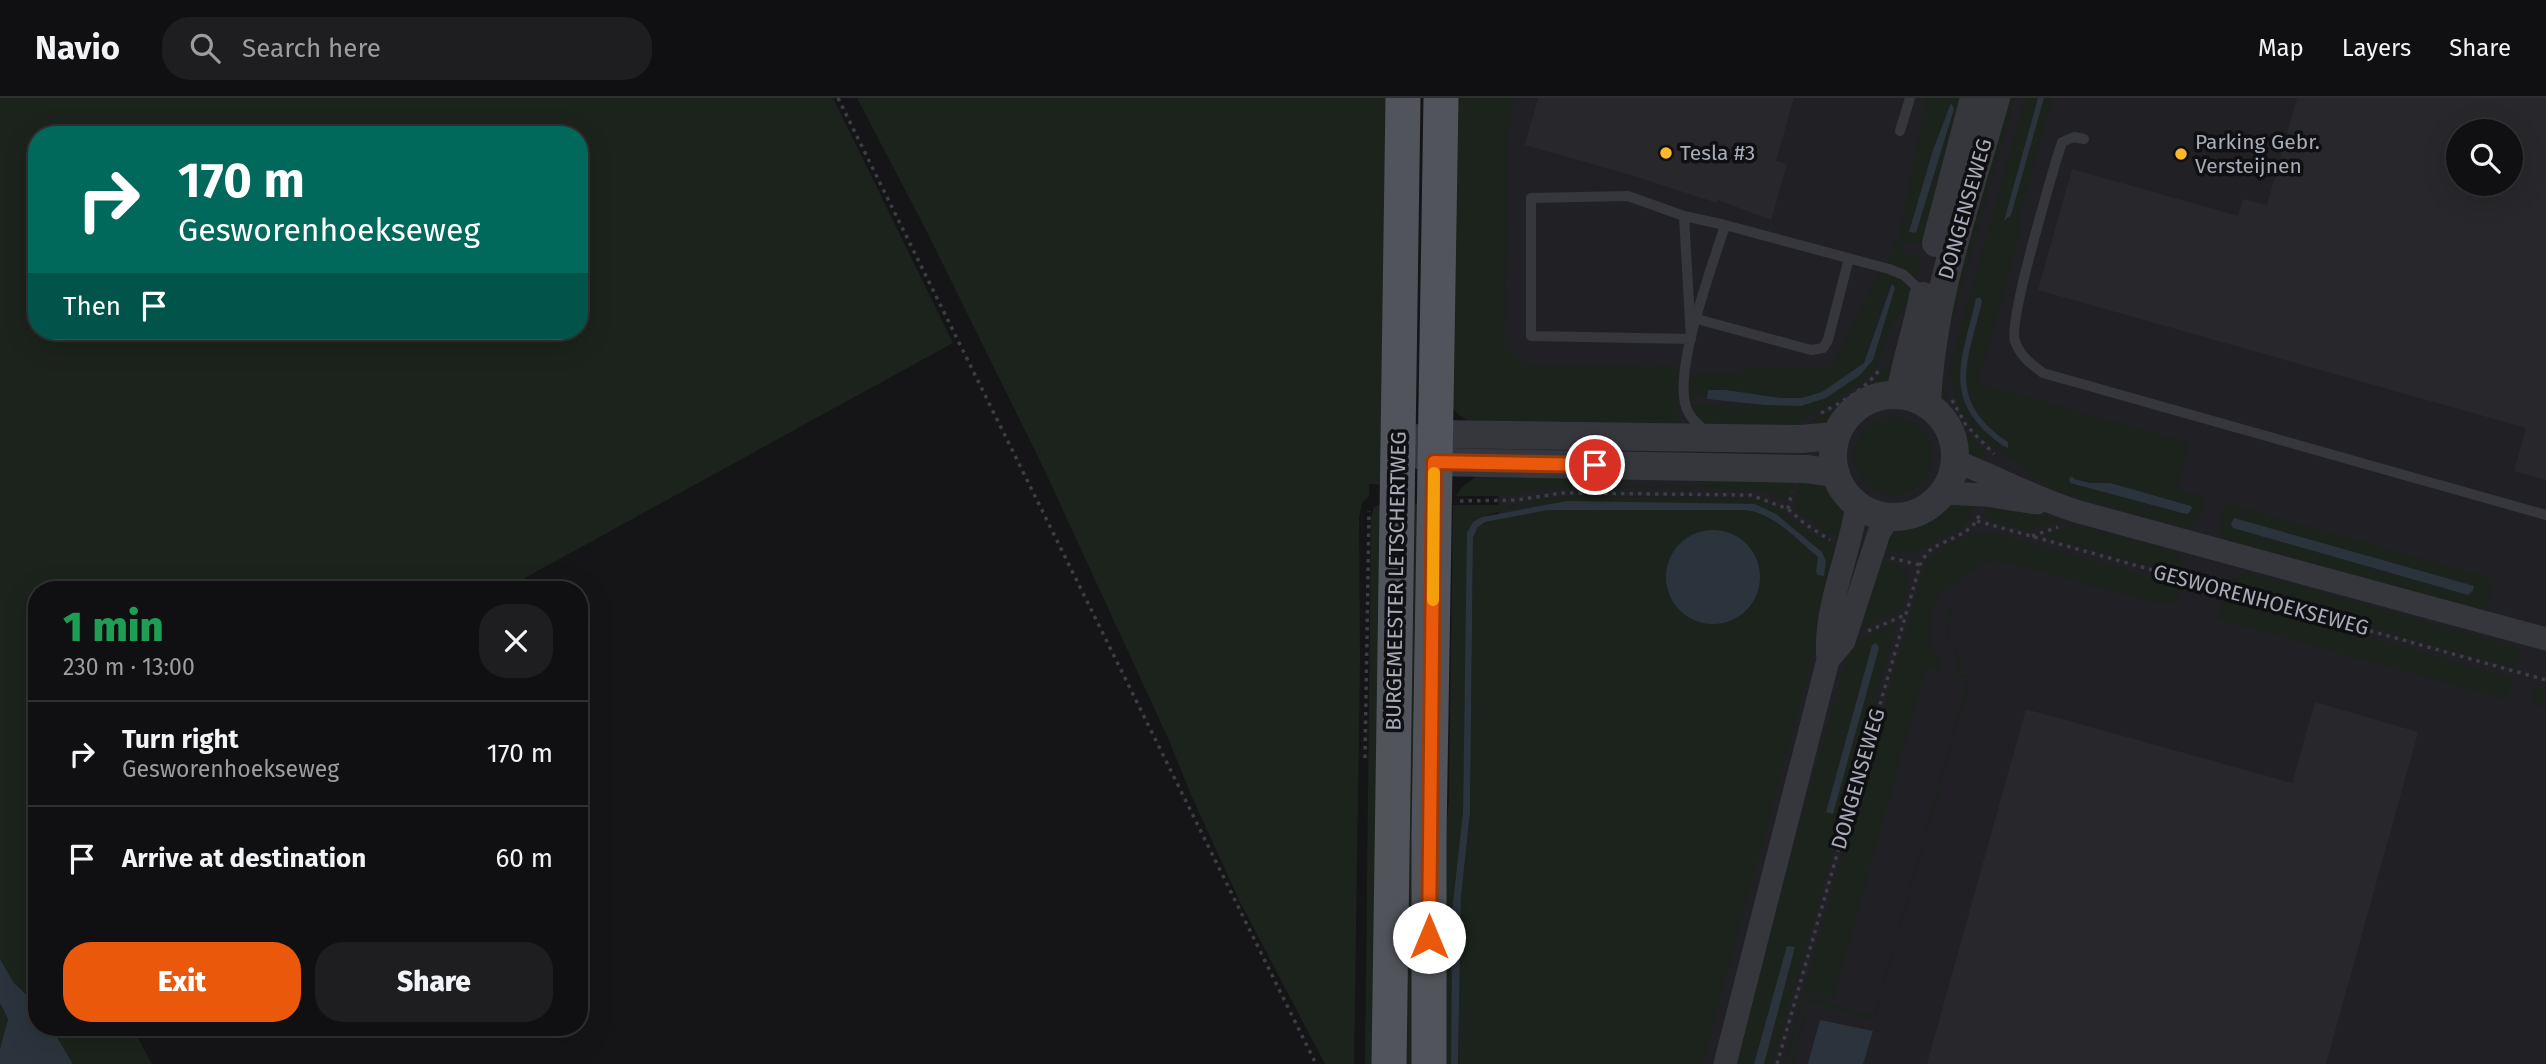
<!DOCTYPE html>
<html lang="en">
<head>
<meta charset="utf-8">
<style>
  body { margin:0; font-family:"Fira Sans",sans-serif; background:#1e1e20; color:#f1f3f6; height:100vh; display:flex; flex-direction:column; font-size:26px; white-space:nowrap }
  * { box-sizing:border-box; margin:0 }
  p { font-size:23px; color:#9c9d9f }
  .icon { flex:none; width:38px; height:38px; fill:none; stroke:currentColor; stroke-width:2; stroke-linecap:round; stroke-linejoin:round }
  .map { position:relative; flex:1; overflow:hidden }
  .sheet { position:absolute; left:28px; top:483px; width:560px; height:455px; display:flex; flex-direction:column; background:#101012; border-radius:28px; box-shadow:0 7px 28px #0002,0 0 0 2px #303032 }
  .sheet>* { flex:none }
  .top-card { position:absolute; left:28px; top:28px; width:560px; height:214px; border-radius:28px; box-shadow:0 7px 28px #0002,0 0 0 2px #303032; background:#00695c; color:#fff; overflow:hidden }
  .tools { position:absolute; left:2446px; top:21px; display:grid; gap:14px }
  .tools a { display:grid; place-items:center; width:77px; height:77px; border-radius:50%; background:#101012; box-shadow:0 7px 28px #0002,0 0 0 2px #303032; font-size:35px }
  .pin { position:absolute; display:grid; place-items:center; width:60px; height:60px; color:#fff; margin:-30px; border:4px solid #fff; border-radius:50%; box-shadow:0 2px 7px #0007 }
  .me { position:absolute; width:77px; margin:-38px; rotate:0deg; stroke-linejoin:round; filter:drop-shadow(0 0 5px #0008) }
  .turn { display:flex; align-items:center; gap:24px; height:147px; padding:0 35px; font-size:32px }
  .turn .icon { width:91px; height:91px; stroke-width:2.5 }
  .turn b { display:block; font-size:49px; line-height:60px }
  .then { display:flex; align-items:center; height:66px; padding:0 35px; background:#0003; gap:14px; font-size:26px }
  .round { display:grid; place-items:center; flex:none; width:74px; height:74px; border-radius:28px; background:#1e1e20 }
  .summary { display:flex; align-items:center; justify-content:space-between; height:119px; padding:0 35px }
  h1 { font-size:42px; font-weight:800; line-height:52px; color:#1e9e55 }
  .primary-button { display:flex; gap:14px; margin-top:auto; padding:14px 35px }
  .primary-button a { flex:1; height:80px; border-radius:28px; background:#ea580c; color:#fff; font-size:28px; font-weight:800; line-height:80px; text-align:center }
  .primary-button a+a { background:#1e1e20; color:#f1f3f6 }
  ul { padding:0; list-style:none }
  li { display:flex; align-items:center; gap:21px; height:105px; padding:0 35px; border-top:2px solid #303032 }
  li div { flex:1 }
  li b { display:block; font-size:26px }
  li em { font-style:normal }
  header { display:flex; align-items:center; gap:42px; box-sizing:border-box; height:98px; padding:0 35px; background:#101012; border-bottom:2px solid #303032 }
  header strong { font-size:33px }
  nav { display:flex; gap:38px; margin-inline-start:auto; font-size:24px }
  .search { width:490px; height:63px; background:#1e1e20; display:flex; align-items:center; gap:18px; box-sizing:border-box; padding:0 24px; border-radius:28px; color:#9c9d9f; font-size:26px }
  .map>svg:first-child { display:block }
</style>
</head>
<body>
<header>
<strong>Navio</strong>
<div class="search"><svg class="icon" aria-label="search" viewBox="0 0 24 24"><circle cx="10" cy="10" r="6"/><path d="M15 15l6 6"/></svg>Search here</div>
<nav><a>Map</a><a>Layers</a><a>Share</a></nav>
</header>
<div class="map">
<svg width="2546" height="966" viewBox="0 0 2546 966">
  <rect width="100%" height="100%" fill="#151518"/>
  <path fill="#212125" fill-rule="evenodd" d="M1502,0H2546V966H1500L1498,249ZM2459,33H2511V86H2459Z"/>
  <path fill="#1b231c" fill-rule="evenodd" d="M0,0H833L953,245L503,492H37V751L30,755L37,766V907L14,885L0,861ZM37,37H579V233H37Z
    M857,0H1391L1382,387L1369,386V398L1362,405L1359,420L1360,561L1354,966H1325L1240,804L1192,699L1168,640L1044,371L925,130Z
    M1448,0H1514L1508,39L1505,247L1525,267L1677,268L1678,330L1474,325L1460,318L1453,311Z
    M1926,0H1959L1961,6L1926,147L1903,144L1899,153L1921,162L1912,197L1891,229L1874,274L1830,308L1801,321L1797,327L1710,328C1701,323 1695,317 1691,306L1801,308L1826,300L1860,277L1873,262L1895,190L1894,187H1889L1864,265L1822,294L1801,300L1687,297L1690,295V275H1741L1743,269L1831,270L1899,138ZM1949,6L1954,12L1916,135L1909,133L1933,52Z
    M2004,0H2013L2014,3L1941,262L1937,258Z
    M2025,0H2038L2004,122L2011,117L2044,0H2052L2017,126L2022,128L1978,285L2189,345L2176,391L2205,399L2197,425L2188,431L2054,393L1976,335L1962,314L1954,295L1950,271L1952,261ZM1978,199L1983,202L1965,280L1979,319L2008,350C2001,348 1996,343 1990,339C1953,311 1957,275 1967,236C1970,224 1972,210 1978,199ZM2073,381L2090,385H2110L2191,408L2192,410L2188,416L2183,415L2071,385Z
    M1889,266L1893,267C1886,296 1875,292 1855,307C1847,312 1841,320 1834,327L1803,329C1828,311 1874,297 1885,267Z
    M1942,283C1952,323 1961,328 1986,357V369L1958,353L1949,327L1936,309Z
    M1854 358a39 39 0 1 1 78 0a39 39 0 1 1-78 0Z
    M1575,377L1619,384V388L1700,389L1701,377L1795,379L1791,395L1783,402L1768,395L1742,391L1597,390V384L1592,383L1591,389L1552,390L1503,398H1456L1462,389L1477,378Z
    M1800,379L1835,389C1848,406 1845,420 1843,440L1825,434L1797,413L1795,404Z
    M1566,398L1729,399L1759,403L1779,411L1817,439L1841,449L1821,530L1702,966H1458L1461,800L1470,715L1473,440L1477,430L1485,424L1548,412H1746C1775,416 1796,441 1818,459L1816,474L1826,463L1822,454C1797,433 1774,407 1740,405C1691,404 1494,392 1468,431L1463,713L1452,813L1451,966H1438L1439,790L1449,703L1453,407H1509ZM1701,433C1745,430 1777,464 1750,505C1745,511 1742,517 1735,520C1693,541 1652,498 1674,457C1681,444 1686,438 1701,433Z
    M1976,403C1967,431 1963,428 1940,441C1912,456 1910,458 1877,451L1897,424L1919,417L1942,404Z
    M1986,405L2058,421L2059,423L2026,433L1989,422L1985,415Z
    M2226,405L2495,481L2488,506L2479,512L2224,441L2219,431ZM2235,420L2474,487V488L2468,497L2233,430L2232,422Z
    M1382,406V966H1365L1371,419L1374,409Z
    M1410,406H1423L1417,966H1402Z
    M2079,427L2176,454L2186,471L2184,478L2043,438Z
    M1989,434L2182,487L2178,500L2173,504L2163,507L1998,462L1982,466L1940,495C1931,510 1926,534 1932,550C1936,557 1941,561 1941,570L1938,572L1926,569L1833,901L1813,896L1805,900L1786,966H1783L1923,473C1935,449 1964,437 1989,434Z
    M1875,459C1913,471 1916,475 1899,513L1855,534Z
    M2246,473L2519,550L2521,553L2516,571L2226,489L2228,483Z
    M1997,479L2012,483L1996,480L1954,508L1947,539L1961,562L1958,574L1971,578L1874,922L1810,904L1793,966H1790L1808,903L1813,900L1874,918L1968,581L1956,577C1964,549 1931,536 1956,505L1991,482Z
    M2224,499L2513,580L2507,602L2217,521Z
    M1897,526L1773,966H1764L1788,848L1754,966H1733L1849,551L1858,542ZM1875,545L1826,713L1872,547Z
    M2536,586L2546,589V609L2531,605Z
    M0,905L8,921L0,951Z
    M51,929H132L152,966H73Z"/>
  <path fill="#2b343c" d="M2038,0H2044L2011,117L2004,123Z
    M1951,5L1954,11L1916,135L1909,134L1933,52Z
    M1892,186L1895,190L1873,262L1860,277L1826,300L1801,308L1765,307L1707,301L1708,292H1726L1780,300H1802L1822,294L1864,265Z
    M1980,199L1982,204C1967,265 1946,302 2008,344V350L2003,348C1940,302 1961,265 1976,201Z
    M2072,378L2074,381L2090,385H2110L2191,408L2192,410L2188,416L2182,415L2070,385L2069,380Z
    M1567,403L1755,406L1776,416L1822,454L1826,463L1824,478L1818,477L1816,474L1818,459C1796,441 1775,416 1746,412H1548L1485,424L1477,430L1473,440L1470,715L1461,800L1458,966H1451L1452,813L1463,713L1467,434L1473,424L1482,419Z
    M2234,420L2474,488L2473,493L2468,497L2233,430L2231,426Z
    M1666 479a47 47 0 1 1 94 0a47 47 0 1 1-94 0Z
    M1876,545L1879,550L1833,716L1826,714L1872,547Z
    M1787,848L1795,849L1764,966H1754Z
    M0,861L14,885L37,907V929H51L73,966H0V951L8,921L0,905Z
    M1820,922L1873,933L1863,966H1808Z"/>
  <path fill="#28282c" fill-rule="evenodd" d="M1538,0H1794L1776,63L1787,66L1771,122L1718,102L1717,105L1631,77L1525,47Z
    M2297,0H2546V382L2514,373L2526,330L2038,192L2072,71L2238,118L2243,101L2267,107ZM2459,33H2511V86H2459Z
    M2315,604L2418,634L2326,966H1927L2026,611L2292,685Z"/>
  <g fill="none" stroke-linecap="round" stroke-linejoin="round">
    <path stroke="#3c3e44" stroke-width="3.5" stroke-dasharray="3.5 5" stroke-linecap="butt" d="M838,0L1316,966
      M1952,302L1966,327L1994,356
      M1821,315C1842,304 1868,290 1881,269
      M1460,403L1517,402L1562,395L1751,397L1788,411L1805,426L1830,442
      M1788,411L1792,394
      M1977,423L2546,582
      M2032,438L2058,429
      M1891,460L1920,467
      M1868,533L1905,517
      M1365,660L1369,413
      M1777,966L1920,467C1923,463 1925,456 1929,453C1944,441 1973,437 1979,417"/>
    <path stroke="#36373d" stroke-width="10" d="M1900,33L1910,0
      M2084,41L2074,39L2062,44L2056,63C2048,91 2008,225 2015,243C2020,258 2031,266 2043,275L2546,417
      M1684,118L1691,241L1531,238V100L1628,98L1684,118L1725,127
      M1697,221L1811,252L1823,250L1828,242L1849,160
      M1708,334C1698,328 1687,317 1685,305C1676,264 1712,170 1725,127L1889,171L1904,177L1924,196"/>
    <path stroke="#36373d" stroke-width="23" d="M1955,363C1997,379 2036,401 2079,414L2546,541
      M1943,395L1985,397L2037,405
      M1828,562L1844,543L1879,435L1889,419
      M1725,966L1828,562C1823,510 1850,458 1857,406"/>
    <path stroke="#36373d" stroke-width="28" d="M1936,145L1974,0
      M1900,297C1905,264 1917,232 1923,198
      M1833 358a61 61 0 1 1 122 0a61 61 0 1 1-122 0Z
      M1927,307C1931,202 1968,101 1996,0
      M1415,341L1435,336L1800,341L1836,338
      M1399,346L1434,364L1806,371L1836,375"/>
    <path stroke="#52545c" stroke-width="35" d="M1389,966L1403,0
      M1429,966V737L1441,0"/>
  </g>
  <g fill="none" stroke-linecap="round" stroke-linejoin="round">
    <g stroke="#983908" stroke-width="18">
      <path id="route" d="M1429,839L1434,364L1595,367"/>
    </g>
    <use href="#route" stroke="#ea580c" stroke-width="12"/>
    <path stroke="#f59e0b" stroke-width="12" d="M1433,502L1434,375"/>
  </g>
  <g fill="#fbb82a" stroke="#101013" stroke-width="2.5">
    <circle cx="1666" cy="55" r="7"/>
    <circle cx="2181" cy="56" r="7"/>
  </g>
  <g text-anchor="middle" stroke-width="7" stroke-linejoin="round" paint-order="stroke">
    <g font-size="21" fill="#a7acb8" stroke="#101013" text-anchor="start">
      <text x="2195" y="51">Parking Gebr.<tspan x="2195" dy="24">Versteijnen</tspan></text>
      <text x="1680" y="62">Tesla #3</text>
    </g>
    <g font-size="21" fill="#a7acb8" stroke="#101013">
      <text transform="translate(1965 111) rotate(-74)" y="7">DONGENSEWEG</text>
      <text transform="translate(1396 483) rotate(-89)" y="7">BURGEMEESTER LETSCHERTWEG</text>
      <text transform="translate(2261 502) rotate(15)" y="7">GESWORENHOEKSEWEG</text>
      <text transform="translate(1858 681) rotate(-74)" y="7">DONGENSEWEG</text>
    </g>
  </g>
</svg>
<div class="tools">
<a><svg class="icon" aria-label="search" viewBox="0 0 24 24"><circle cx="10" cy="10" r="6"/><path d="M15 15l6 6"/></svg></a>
</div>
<div class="pin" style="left:1595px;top:367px;background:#d93025"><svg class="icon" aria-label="arrive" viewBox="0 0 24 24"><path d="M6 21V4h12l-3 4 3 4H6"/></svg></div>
<svg class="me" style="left:1429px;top:839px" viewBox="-20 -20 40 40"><circle r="19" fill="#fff"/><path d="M0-13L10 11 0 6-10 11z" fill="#ea580c"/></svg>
<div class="top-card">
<div class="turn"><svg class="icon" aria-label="right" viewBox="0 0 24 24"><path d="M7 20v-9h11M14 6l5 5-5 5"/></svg><div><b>170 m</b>Gesworenhoekseweg</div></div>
<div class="then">Then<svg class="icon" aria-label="arrive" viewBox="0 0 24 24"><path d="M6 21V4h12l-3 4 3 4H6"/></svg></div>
</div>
<section class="sheet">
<div class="summary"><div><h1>1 min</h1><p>230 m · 13:00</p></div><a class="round"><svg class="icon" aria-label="close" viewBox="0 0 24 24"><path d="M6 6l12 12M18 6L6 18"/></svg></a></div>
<ul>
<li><svg class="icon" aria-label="right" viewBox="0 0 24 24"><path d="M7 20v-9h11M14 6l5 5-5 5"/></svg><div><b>Turn right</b><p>Gesworenhoekseweg</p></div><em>170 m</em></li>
<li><svg class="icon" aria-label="arrive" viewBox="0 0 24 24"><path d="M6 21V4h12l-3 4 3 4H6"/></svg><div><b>Arrive at destination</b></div><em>60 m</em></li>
</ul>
<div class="primary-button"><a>Exit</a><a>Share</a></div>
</section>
</div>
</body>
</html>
